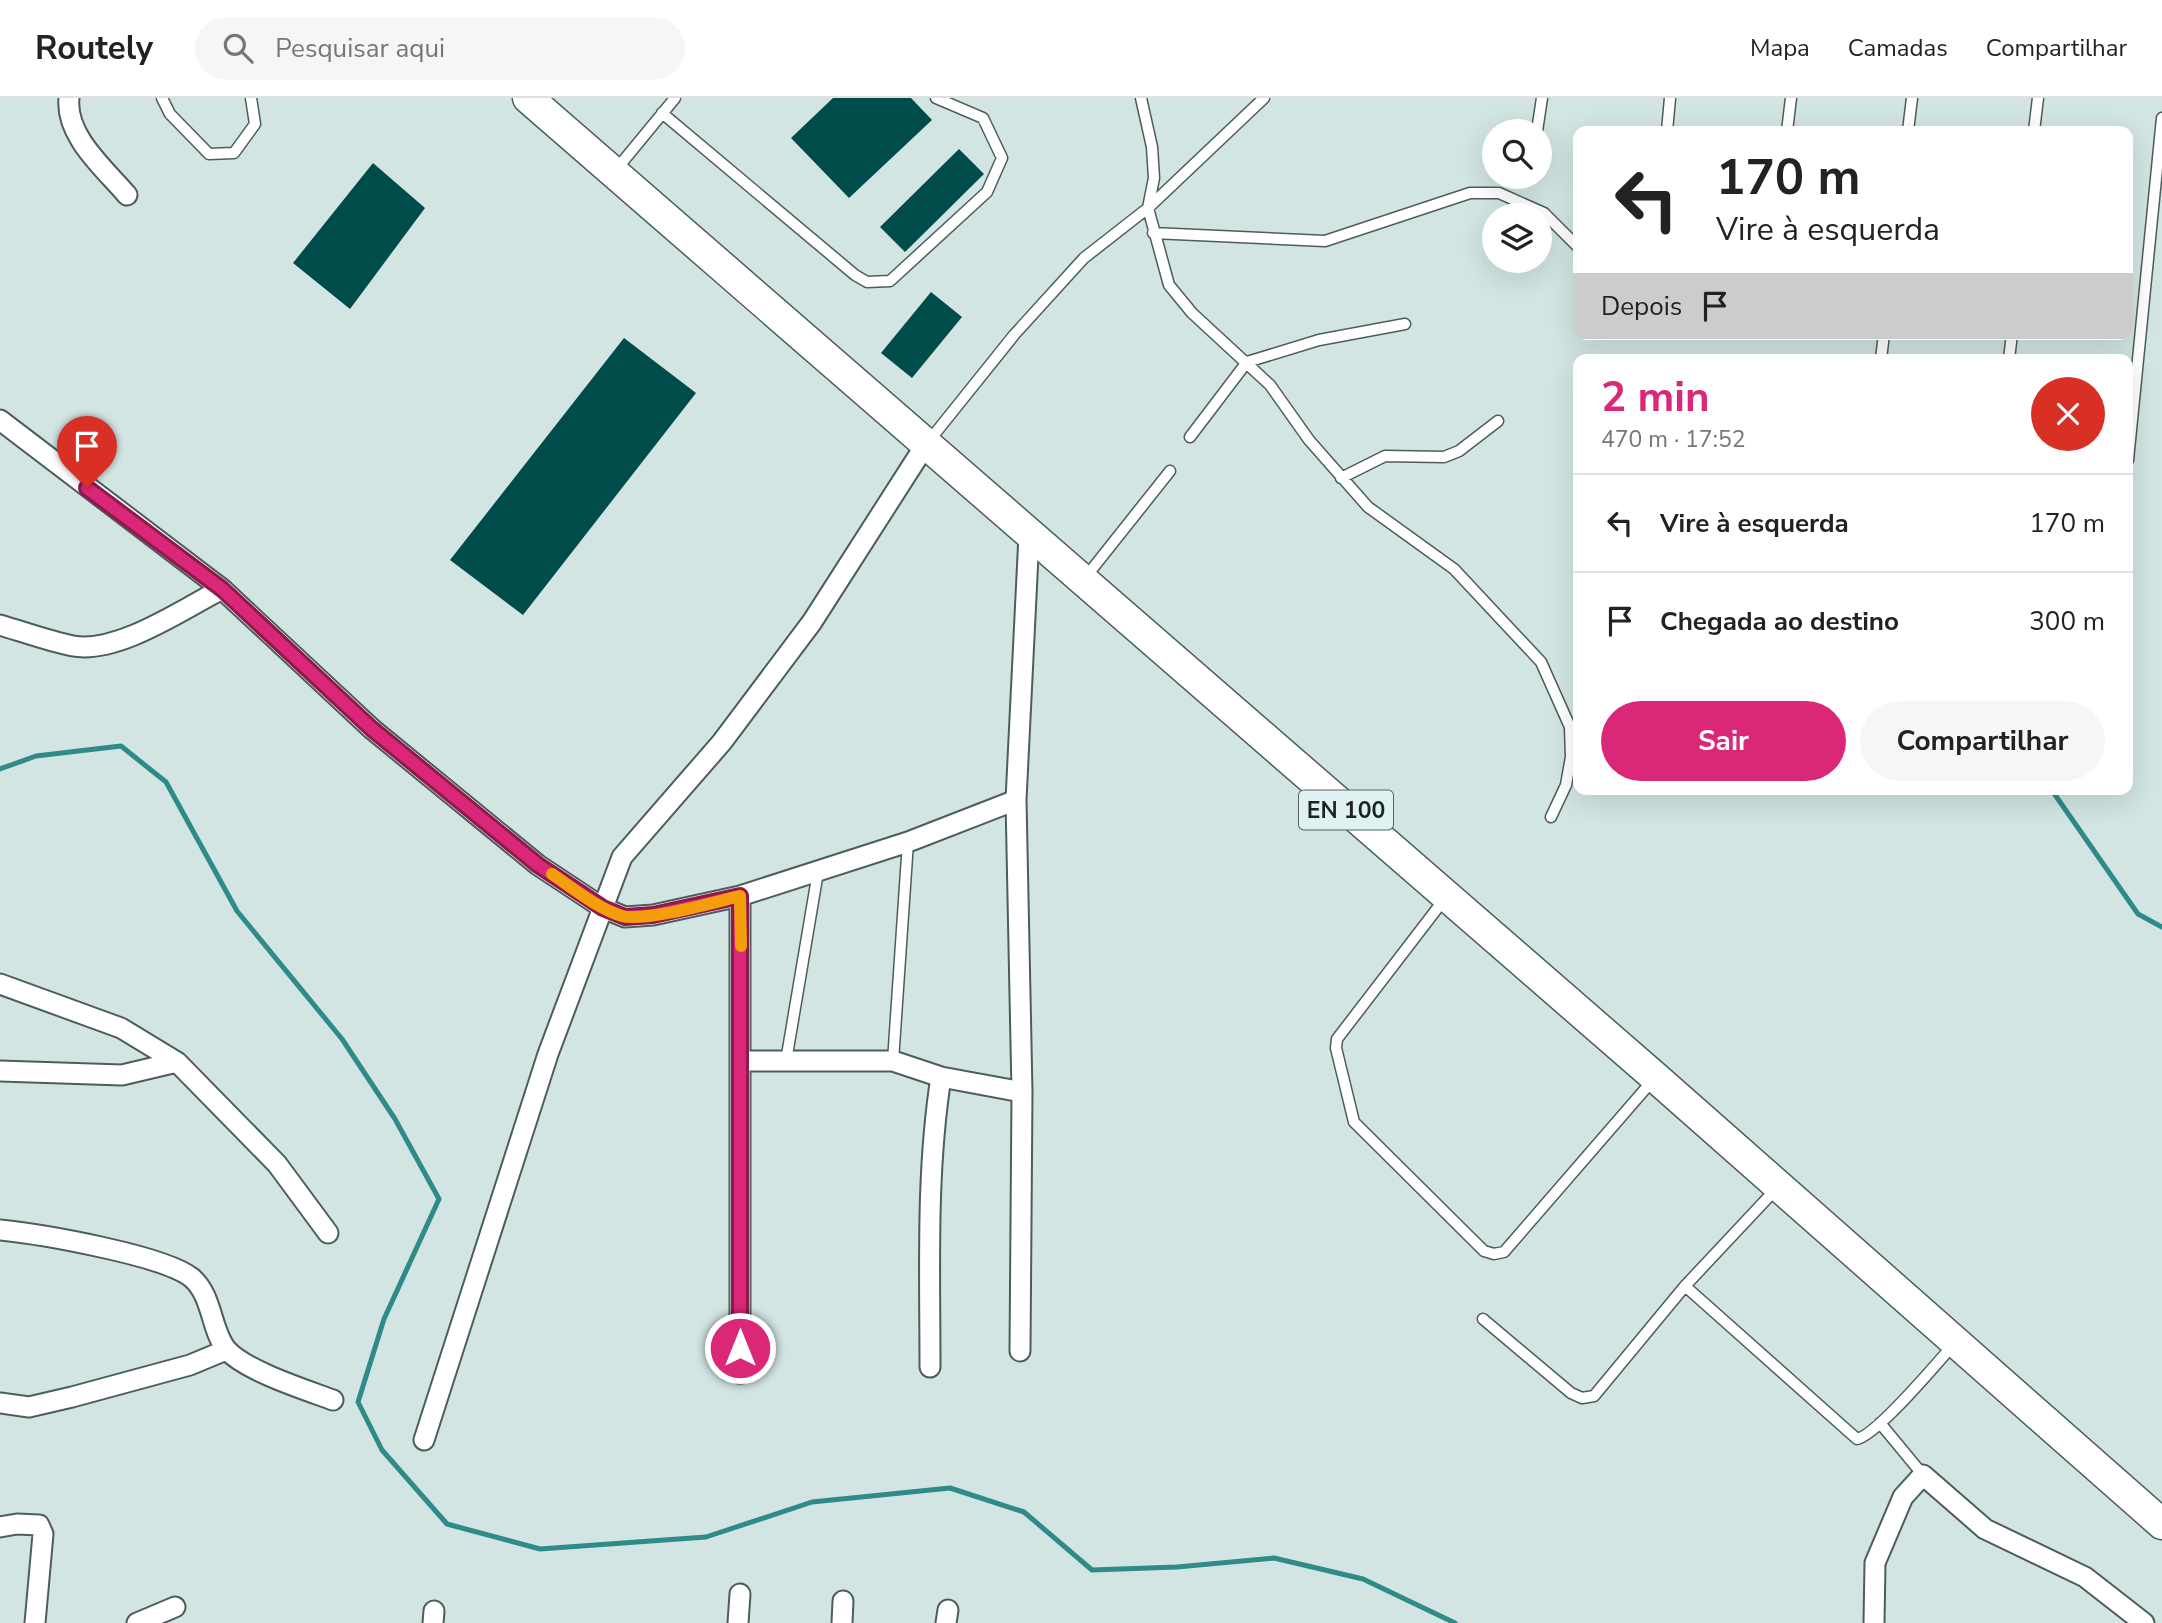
<!DOCTYPE html>
<html lang="pt">
<head>
<meta charset="utf-8">
<style>
  body { margin:0; font-family:"Nunito Sans",sans-serif; background:#f6f6f6; color:#222; height:100vh; display:flex; flex-direction:column; font-size:26px; white-space:nowrap }
  * { box-sizing:border-box; margin:0 }
  p { font-size:23px; color:#767676 }
  .icon { flex:none; width:38px; height:38px; fill:none; stroke:currentColor; stroke-width:2; stroke-linecap:round; stroke-linejoin:round }
  .map { position:relative; flex:1; overflow:hidden }
  .side { position:absolute; left:1573px; top:256px; width:560px; height:441px; display:flex; flex-direction:column; background:#fff; border-radius:14px; box-shadow:0 7px 28px #0002 }
  .side>* { flex:none }
  .banner { position:absolute; left:1573px; top:28px; width:560px; height:214px; border-radius:14px; box-shadow:0 7px 28px #0002; background:#fff; color:#222; overflow:hidden }
  .controls { position:absolute; left:1482px; top:21px; display:grid; gap:14px }
  .controls a { display:grid; place-items:center; width:70px; height:70px; border-radius:50%; background:#fff; box-shadow:0 7px 28px #0002; font-size:35px }
  .pin { position:absolute; display:grid; place-items:center; width:60px; height:60px; color:#fff; margin:-72px -30px; border-radius:50% 50% 50% 0; rotate:-45deg; box-shadow:0 0 7px #0007 }
  .pin .icon { rotate:45deg }
  .me { position:absolute; width:77px; margin:-38px; rotate:0deg; stroke-linejoin:round; filter:drop-shadow(0 0 5px #0008) }
  .turn { display:flex; align-items:center; gap:24px; height:147px; padding:0 28px; font-size:32px }
  .turn .icon { width:91px; height:91px; stroke-width:2.5 }
  .turn b { display:block; font-size:49px; line-height:60px }
  .then { display:flex; align-items:center; height:66px; padding:0 28px; background:#0003; gap:14px; font-size:26px }
  .round { display:grid; place-items:center; flex:none; width:74px; height:74px; border-radius:37px; background:#f6f6f6 }
  .overview { display:flex; align-items:center; justify-content:space-between; height:119px; padding:0 28px }
  h1 { font-size:42px; font-weight:700; line-height:52px; color:#db2777 }
  .action { display:flex; gap:14px; margin-top:auto; padding:14px 28px }
  .action a { flex:1; height:80px; border-radius:42px; background:#db2777; color:#fff; font-size:28px; font-weight:700; line-height:80px; text-align:center }
  .action a+a { background:#f6f6f6; color:#222 }
  ul { padding:0; list-style:none }
  li { display:flex; align-items:center; gap:21px; height:98px; padding:0 28px; border-top:2px solid #e0e0e0 }
  li div { flex:1 }
  li b { display:block; font-size:26px }
  li em { font-style:normal }
  header { display:flex; align-items:center; gap:42px; box-sizing:border-box; height:98px; padding:0 35px; background:#fff; border-bottom:2px solid #e0e0e0 }
  header strong { font-size:33px }
  nav { display:flex; gap:38px; margin-inline-start:auto; font-size:24px }
  .search { width:490px; height:63px; background:#f6f6f6; display:flex; align-items:center; gap:18px; box-sizing:border-box; padding:0 24px; border-radius:38px; color:#767676; font-size:26px }
  .map>svg:first-child { display:block }
</style>
</head>
<body>
<header>
<strong>Routely</strong>
<div class="search"><svg class="icon" aria-label="search" viewBox="0 0 24 24"><circle cx="10" cy="10" r="6"/><path d="M15 15l6 6"/></svg>Pesquisar aqui</div>
<nav><a>Mapa</a><a>Camadas</a><a>Compartilhar</a></nav>
</header>
<div class="map">
<svg width="2162" height="1525" viewBox="0 0 2162 1525">
  <rect width="100%" height="100%" fill="#d2e5e3"/>
  <g fill="none" stroke-linecap="round" stroke-linejoin="round">
    <path stroke="#2f8b88" stroke-width="5" d="M0,671L36,658L121,648L166,684L237,813L342,941L395,1021L439,1101L384,1221L358,1304L382,1352L447,1426L540,1451L706,1439L812,1404L950,1390L1024,1414L1092,1472L1177,1469L1274,1460L1363,1481L1455,1525
      M2051,691L2138,816L2162,829"/>
  </g>
  <path fill="#004c4a" d="M833,0H911L932,22L849,100L791,40Z
    M959,51L984,76L905,154L880,129Z
    M373,65L425,110L350,211L293,165Z
    M931,194L962,219L912,280L881,255Z
    M624,240L696,295L523,517L450,462Z"/>
  <g fill="none" stroke-linecap="round" stroke-linejoin="round">
    <g stroke="#4d5d5c" stroke-width="13">
      <path id="service" d="M162,0L170,16L209,56L234,55L255,26L251,0
        M1141,0L1152,49L1154,80L1148,110L1169,187L1192,215L1270,287L1309,342L1368,409L1454,471L1541,564L1570,629L1571,659L1566,687L1551,719
        M662,15L855,177L867,184L890,183L987,94L1002,60L983,20L936,0
        M1537,33L1542,0
        M1667,33L1670,0
        M1787,33L1791,0
        M1908,33L1912,0
        M2034,33L2038,0
        M615,73L675,0
        M1153,135L1325,143L1470,95H1499L1544,115L1578,149
        M1881,261L1884,236
        M2009,261L2012,236
        M1190,339L1247,264L1319,242L1405,226
        M929,343L1014,237L1084,160L1148,110L1264,0
        M2128,362L2162,20
        M1341,380L1385,358L1444,359L1459,353L1498,323
        M1085,480L1170,373
        M1446,799L1337,941L1336,950L1354,1024L1484,1153L1494,1156L1504,1154L1653,982
        M786,963L818,774
        M893,963L908,744
        M1685,1188L1857,1341C1877,1337 1937,1265 1954,1246
        M1483,1221L1571,1295L1582,1300L1594,1298L1685,1188L1776,1091
        M1880,1325L1923,1377"/>
    </g>
    <g stroke="#4d5d5c" stroke-width="23">
      <path id="minor" d="M69,0C65,38 105,71 127,97
        M0,322L222,491L372,631L538,767L603,810L625,819L653,817L740,798L908,744L1016,702
        M0,527C24,534 48,543 73,548C118,556 183,511 222,491
        M0,886L121,930L177,964L277,1066L328,1135
        M741,963H893L941,979L1022,994
        M0,973L122,977L177,964
        M0,1132C39,1136 164,1157 192,1180C213,1198 211,1234 227,1252C246,1273 306,1292 333,1302
        M1020,1253L1022,994L1016,702L1029,437
        M930,1269C930,1172 926,1075 941,979
        M740,1275V798
        M0,1305L29,1309L72,1299L190,1267L226,1252
        M424,1342L548,956L622,759L722,644L812,524L926,346
        M0,1429L17,1426L39,1427L43,1436L35,1525
        M137,1525L175,1509
        M433,1525L434,1513
        M738,1525L740,1496
        M842,1525L843,1503
        M946,1525L948,1512
        M1874,1525L1875,1465L1903,1399L1923,1377L1985,1431L2085,1479L2144,1525"/>
    </g>
    <g stroke="#4d5d5c" stroke-width="33">
      <path id="primary" d="M528,0L1655,979L2162,1426"/>
    </g>
    <use href="#service" stroke="#fff" stroke-width="10"/>
    <use href="#minor" stroke="#fff" stroke-width="19"/>
    <use href="#primary" stroke="#fff" stroke-width="30"/>
  </g>
  <g fill="none" stroke-linecap="round" stroke-linejoin="round">
    <g stroke="#8e194d" stroke-width="18">
      <path id="route" d="M87,390L222,491L372,631L538,767L603,810L625,819L653,817L740,798V1250"/>
    </g>
    <use href="#route" stroke="#db2777" stroke-width="12"/>
    <path stroke="#f59e0b" stroke-width="12" d="M552,776C574,791 597,810 622,818C645,824 715,804 740,798L741,848"/>
  </g>
  <g text-anchor="middle" stroke-width="7" stroke-linejoin="round" paint-order="stroke">
    <rect fill="#dff2f1" stroke="#576161" stroke-width="2" x="1299" y="692.5" width="94" height="39" rx="5"/>
    <g font-size="23" font-weight="bold" fill="#1d2323">
      <text x="1346" y="720">EN 100</text>
    </g>
  </g>
</svg>
<div class="controls">
<a><svg class="icon" aria-label="search" viewBox="0 0 24 24"><circle cx="10" cy="10" r="6"/><path d="M15 15l6 6"/></svg></a>
<a><svg class="icon" aria-label="layers" viewBox="0 0 24 24"><path d="M12 4l9 5-9 5-9-5zM3 14l9 5 9-5"/></svg></a>
</div>
<div class="pin" style="left:87px;top:390px;background:#d93025"><svg class="icon" aria-label="arrive" viewBox="0 0 24 24"><path d="M6 21V4h12l-3 4 3 4H6"/></svg></div>
<svg class="me" style="left:740px;top:1250px" viewBox="-20 -20 40 40"><circle r="17" fill="#db2777" stroke="#fff" stroke-width="3"/><path d="M0-11L8 9 0 5-8 9z" fill="#fff"/></svg>
<div class="banner">
<div class="turn"><svg class="icon" aria-label="left" viewBox="0 0 24 24"><path d="M17 20v-9H6M10 6l-5 5 5 5"/></svg><div><b>170 m</b>Vire à esquerda</div></div>
<div class="then">Depois<svg class="icon" aria-label="arrive" viewBox="0 0 24 24"><path d="M6 21V4h12l-3 4 3 4H6"/></svg></div>
</div>
<section class="side">
<div class="overview"><div><h1>2 min</h1><p>470 m · 17:52</p></div><a class="round" style="background:#d93025;color:#fff"><svg class="icon" aria-label="close" viewBox="0 0 24 24"><path d="M6 6l12 12M18 6L6 18"/></svg></a></div>
<ul>
<li><svg class="icon" aria-label="left" viewBox="0 0 24 24"><path d="M17 20v-9H6M10 6l-5 5 5 5"/></svg><div><b>Vire à esquerda</b></div><em>170 m</em></li>
<li><svg class="icon" aria-label="arrive" viewBox="0 0 24 24"><path d="M6 21V4h12l-3 4 3 4H6"/></svg><div><b>Chegada ao destino</b></div><em>300 m</em></li>
</ul>
<div class="action"><a>Sair</a><a>Compartilhar</a></div>
</section>
</div>
</body>
</html>
